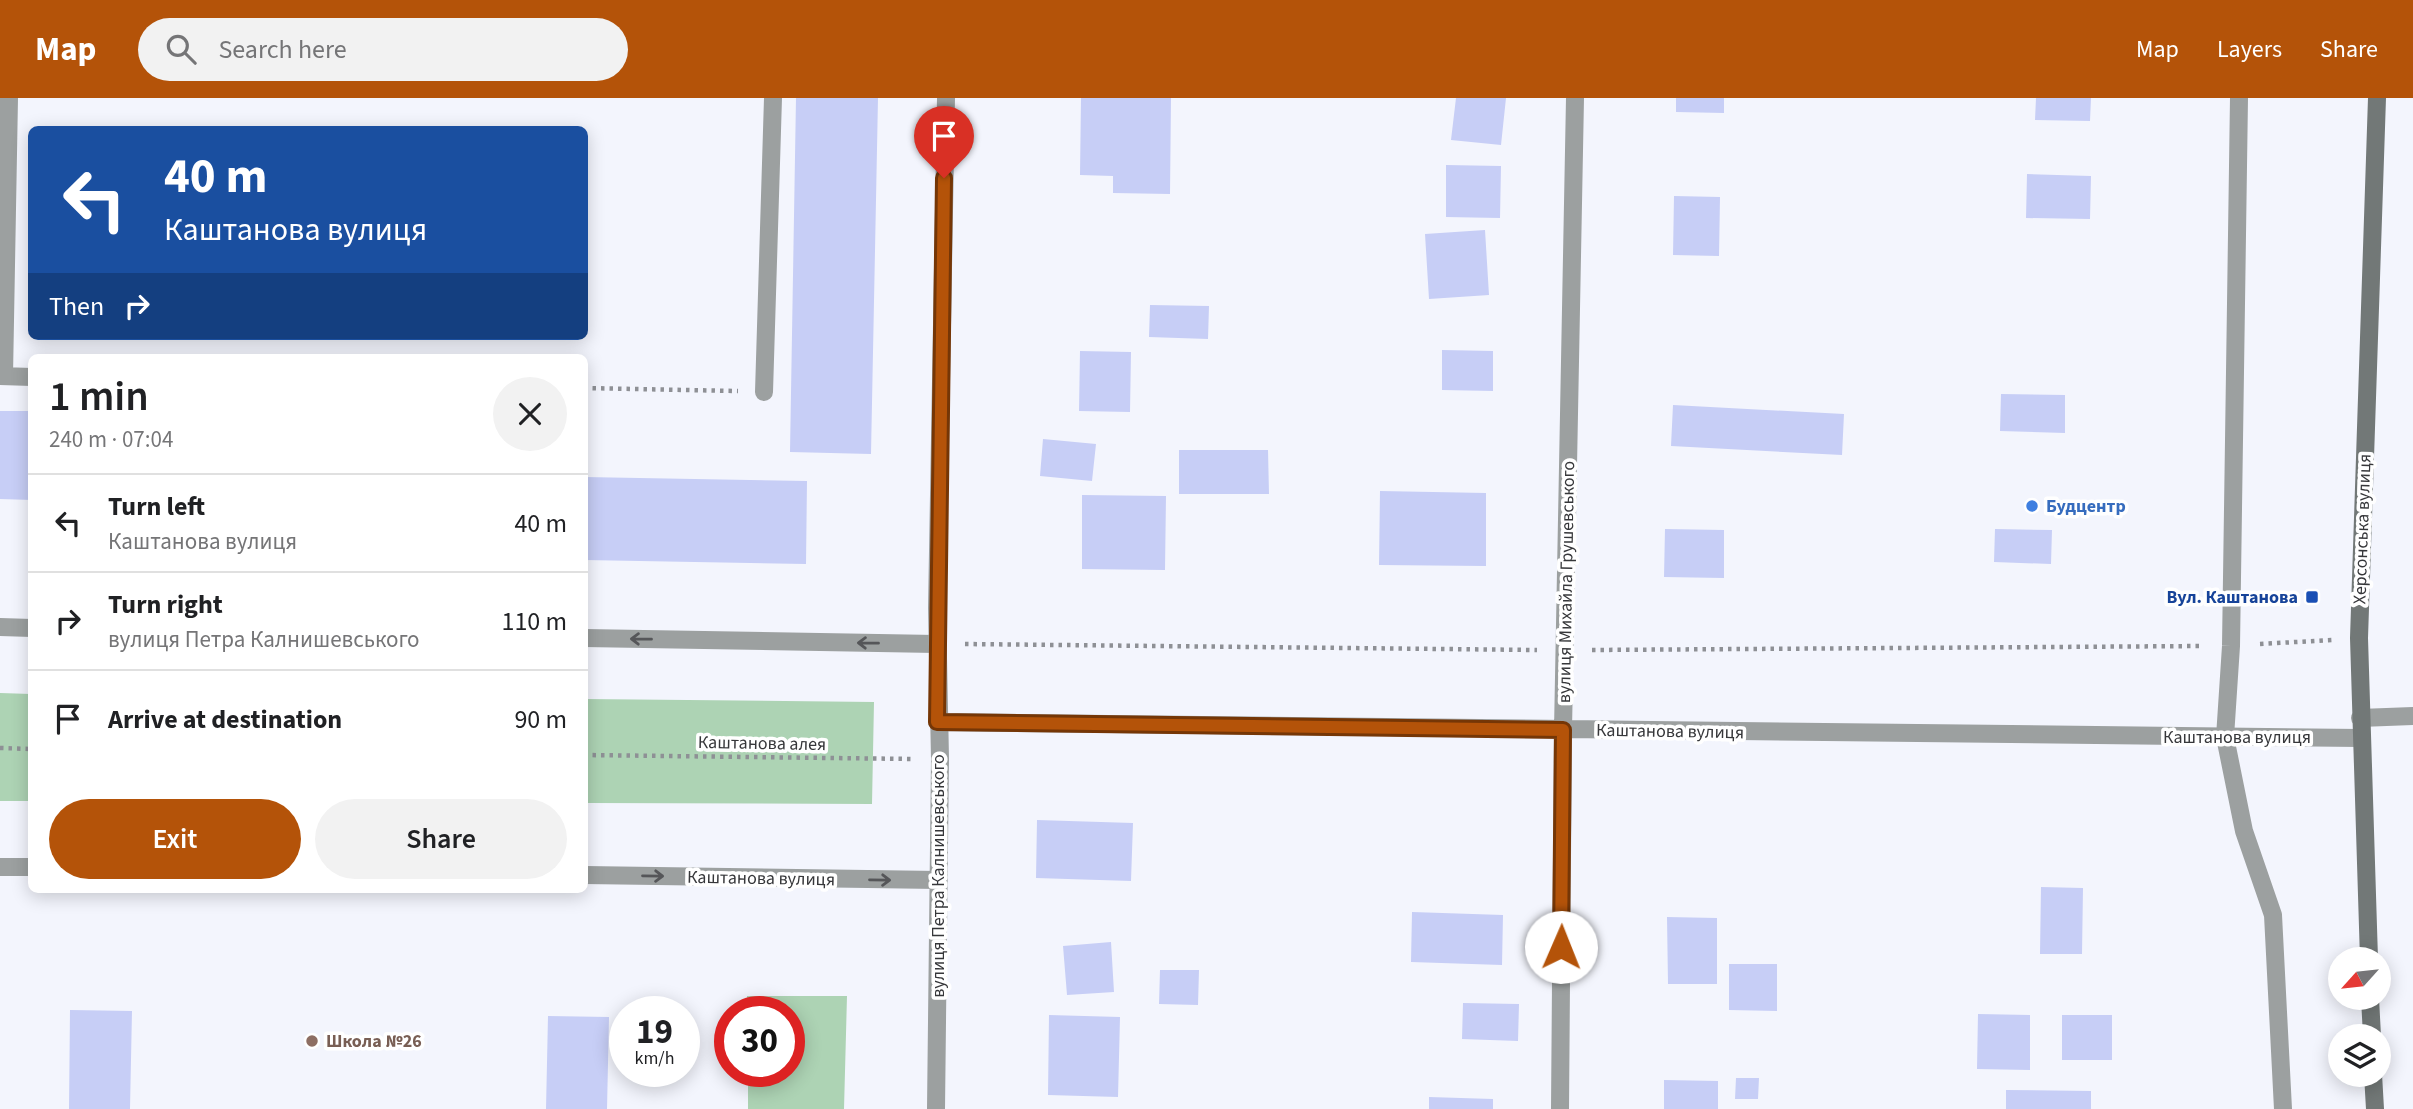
<!DOCTYPE html>
<html lang="en">
<head>
<meta charset="utf-8">
<style>
  body { margin:0; font-family:"Source Sans 3",sans-serif; background:#f2f2f2; color:#202124; height:100vh; display:flex; flex-direction:column; font-size:26px; white-space:nowrap }
  * { box-sizing:border-box; margin:0 }
  p { font-size:23px; color:#757577 }
  .icon { flex:none; width:38px; height:38px; fill:none; stroke:currentColor; stroke-width:2; stroke-linecap:round; stroke-linejoin:round }
  .map { position:relative; flex:1; overflow:hidden }
  .details { position:absolute; left:28px; top:256px; width:560px; height:539px; display:flex; flex-direction:column; background:#fff; border-radius:10px; box-shadow:0 4px 18px #0003 }
  .details>* { flex:none }
  .guide { position:absolute; left:28px; top:28px; width:560px; height:214px; border-radius:10px; box-shadow:0 4px 18px #0003; background:#1a4fa0; color:#fff; overflow:hidden }
  .needle { width:46px; rotate:243deg }
  .tools { position:absolute; left:2328px; top:849px; display:grid; gap:14px }
  .tools a { display:grid; place-items:center; width:63px; height:63px; border-radius:50%; background:#fff; box-shadow:0 4px 18px #0003; font-size:35px }
  .speed { position:absolute; left:609px; top:898px; display:flex; gap:14px; font-size:35px; font-weight:700; text-align:center }
  .speed>* { display:grid; place-content:center; width:91px; height:91px; border-radius:50%; background:#fff; box-shadow:0 4px 18px #0003; line-height:1 }
  .speed small { font-size:18px; font-weight:400 }
  .speed .limit { border:10px solid #d22; background:#fff; color:#111 }
  .pin { position:absolute; display:grid; place-items:center; width:60px; height:60px; color:#fff; margin:-72px -30px; border-radius:50% 50% 50% 0; rotate:-45deg; box-shadow:0 0 7px #0007 }
  .pin .icon { rotate:45deg }
  .me { position:absolute; width:77px; margin:-38px; rotate:1deg; stroke-linejoin:round; filter:drop-shadow(0 0 5px #0008) }
  .turn { display:flex; align-items:center; gap:24px; height:147px; padding:0 21px; font-size:32px }
  .turn .icon { width:91px; height:91px; stroke-width:2.5 }
  .turn b { display:block; font-size:49px; line-height:60px }
  .then { display:flex; align-items:center; height:66px; padding:0 21px; background:#0003; gap:14px; font-size:26px }
  .round { display:grid; place-items:center; flex:none; width:74px; height:74px; border-radius:37px; background:#f2f2f2 }
  .overview { display:flex; align-items:center; justify-content:space-between; height:119px; padding:0 21px }
  h1 { font-size:42px; font-weight:600; line-height:52px }
  .button { display:flex; gap:14px; margin-top:auto; padding:14px 21px }
  .button a { flex:1; height:80px; border-radius:42px; background:#b45309; color:#fff; font-size:28px; font-weight:600; line-height:80px; text-align:center }
  .button a+a { background:#f2f2f2; color:#202124 }
  ul { padding:0; list-style:none }
  li { display:flex; align-items:center; gap:21px; height:98px; padding:0 21px; border-top:2px solid #e0e0e0 }
  li div { flex:1 }
  li b { display:block; font-size:26px }
  li em { font-style:normal }
  header { display:flex; align-items:center; gap:42px; box-sizing:border-box; height:98px; padding:0 35px; background:#b45309; color:#fff }
  header strong { font-size:33px }
  nav { display:flex; gap:38px; margin-inline-start:auto; font-size:24px }
  .search { width:490px; height:63px; background:#f2f2f2; display:flex; align-items:center; gap:18px; box-sizing:border-box; padding:0 24px; border-radius:38px; color:#757577; font-size:26px }
  .map>svg:first-child { display:block }
</style>
</head>
<body>
<header>
<strong>Map</strong>
<div class="search"><svg class="icon" aria-label="search" viewBox="0 0 24 24"><circle cx="10" cy="10" r="6"/><path d="M15 15l6 6"/></svg>Search here</div>
<nav><a>Map</a><a>Layers</a><a>Share</a></nav>
</header>
<div class="map">
<svg width="2413" height="1011" viewBox="0 0 2413 1011">
  <rect width="100%" height="100%" fill="#f3f5fd"/>
  <path fill="#add3b4" d="M0,595L31,596V703H0Z
    M585,601L874,604L872,706L585,705Z
    M747,898H847L844,1011H748V973H789V914L747,913Z"/>
  <path fill="#c7cef6" d="M796,0H878L871,356L790,354Z
    M1081,0H1171L1170,96L1113,95V78L1080,77Z
    M1456,0H1506L1501,47L1451,42Z
    M1676,0H1724V15L1676,14Z
    M2036,0H2091L2090,23L2035,22Z
    M1446,67L1501,68L1500,120L1446,119Z
    M2027,76L2091,78L2090,121L2026,120Z
    M1674,98L1720,99L1719,158L1673,157Z
    M1485,132L1489,197L1429,201L1425,136Z
    M1150,207L1209,208L1208,241L1149,239Z
    M1442,252L1493,253V293L1442,292Z
    M1080,253L1131,254L1130,314L1079,313Z
    M2001,296L2065,297V335L2000,333Z
    M1673,307L1844,316L1842,357L1671,348Z
    M0,313H32V402L0,401Z
    M1043,341L1096,346L1092,383L1040,378Z
    M1179,352H1268L1269,396H1179Z
    M584,379L807,383L806,466L584,462Z
    M1380,393L1486,395V468L1379,467Z
    M1082,397L1166,398L1165,472L1082,471Z
    M1665,431L1724,432V480L1664,479Z
    M1995,431L2052,432L2051,466L1994,464Z
    M1037,722L1133,725L1131,783L1036,780Z
    M2041,789L2083,790L2082,856H2040Z
    M1412,814L1503,817L1502,867L1411,864Z
    M1667,819L1717,820V886H1668Z
    M1111,844L1114,894L1067,897L1063,848Z
    M1729,866H1777V913L1729,912Z
    M1160,872H1199L1198,907L1159,906Z
    M1463,905L1519,906L1518,943L1462,941Z
    M70,912L132,913L130,1011H69Z
    M1978,916L2030,917V972L1977,971Z
    M1049,917L1120,919L1118,999L1048,997Z
    M2062,917H2112V962H2062Z
    M548,918L609,919L607,1011H546Z
    M1736,980H1759L1758,1001H1735Z
    M1664,982L1718,983V1011H1664Z
    M2006,992L2091,993V1011H2006Z
    M1429,999L1493,1001V1011H1429Z"/>
  <g fill="none" stroke-linecap="round" stroke-linejoin="round">
    <path stroke="#8e9095" stroke-width="4.5" stroke-dasharray="3.5 5" stroke-linecap="butt" d="M584,290L738,293
      M965,546L1537,552
      M2260,546L2332,542
      M1592,552L2202,548
      M0,650L32,651
      M584,657L913,661"/>
    <path stroke="#9ca0a0" stroke-width="18" d="M2239,0L2231,548L2225,639L2244,733L2273,817L2283,1011
      M0,278L32,279
      M4,278L9,0
      M764,294L773,0"/>
    <path stroke="#9ca0a0" stroke-width="18" d="M0,529L32,530
      M584,540L936,546
      M2360,620L2413,618
      M937,624L2361,640
      M0,769H32
      M584,777L938,782
      M936,1011L940,661L937,510L946,0
      M1560,1011L1563,632L1575,0"/>
    <path stroke="#727877" stroke-width="18" d="M2369,861L2359,540L2377,0
      M2370,900L2372,938
      M2373,976L2375,1011"/>
  </g>
  <defs><path id="oneway-shaft" d="M-6 0H5M1.5-3L5.5 0L1.5 3" fill="none" stroke-width="1.6" stroke-linecap="round" stroke-linejoin="round" transform="scale(1.75)"/></defs>
  <g stroke="#555659">
    <use href="#oneway-shaft" transform="translate(641 541) rotate(-179)"/>
    <use href="#oneway-shaft" transform="translate(868 545) rotate(-179)"/>
    <use href="#oneway-shaft" transform="translate(653 778) rotate(1)"/>
    <use href="#oneway-shaft" transform="translate(880 782) rotate(1)"/>
  </g>
  <g fill="none" stroke-linecap="round" stroke-linejoin="round">
    <g stroke="#753606" stroke-width="18">
      <path id="route" d="M944,80L937,624L1563,632L1561,849"/>
    </g>
    <use href="#route" stroke="#b45309" stroke-width="12"/>
  </g>
  <circle fill="#3f7fe0" stroke="#fff" stroke-width="2.5" cx="2032" cy="408" r="7"/>
  <rect fill="#1a4fb4" stroke="#fff" stroke-width="2.5" x="2305" y="492" width="14" height="14" rx="3.5"/>
  <circle fill="#8d6e63" stroke="#fff" stroke-width="2.5" cx="312" cy="943" r="7"/>
  <g text-anchor="middle" stroke-width="7" stroke-linejoin="round" paint-order="stroke">
    <g font-size="18" font-weight="bold" fill="#366cbe" stroke="#fff" text-anchor="start">
      <text x="2046" y="414">Будцентр</text>
    </g>
    <g font-size="18" fill="#36373a" stroke="#fff">
      <text transform="translate(2362 431) rotate(-88)" y="6">Херсонська вулиця</text>
      <text transform="translate(1566 484) rotate(-89)" y="6">вулиця Михайла Грушевського</text>
      <text transform="translate(1670 633) rotate(1)" y="6">Каштанова вулиця</text>
      <text x="2237" y="645">Каштанова вулиця</text>
      <text transform="translate(762 645) rotate(1)" y="6">Каштанова алея</text>
      <text transform="translate(938 778) rotate(-90)" y="6">вулиця Петра Калнишевського</text>
      <text transform="translate(761 780) rotate(1)" y="6">Каштанова вулиця</text>
    </g>
    <g font-size="18" font-weight="bold" fill="#164399" stroke="#fff" text-anchor="end">
      <text x="2298" y="505">Вул. Каштанова</text>
    </g>
    <g font-size="18" font-weight="bold" fill="#785e54" stroke="#fff" text-anchor="start">
      <text x="326" y="949">Школа №26</text>
    </g>
  </g>
</svg>
<div class="tools">
<a><svg class="needle" viewBox="-14 -14 28 28"><path d="M0-13l5 13h-10z" fill="#e53935"/><path d="M0 13l5-13h-10z" fill="#757577"/></svg></a>
<a><svg class="icon" aria-label="layers" viewBox="0 0 24 24"><path d="M12 4l9 5-9 5-9-5zM3 14l9 5 9-5"/></svg></a>
</div>
<div class="speed"><div>19<small>km/h</small></div><div class="limit">30</div></div>
<div class="pin" style="left:944px;top:80px;background:#d93025"><svg class="icon" aria-label="arrive" viewBox="0 0 24 24"><path d="M6 21V4h12l-3 4 3 4H6"/></svg></div>
<svg class="me" style="left:1561px;top:849px" viewBox="-20 -20 40 40"><circle r="19" fill="#fff"/><path d="M0-13L10 11 0 6-10 11z" fill="#b45309"/></svg>
<div class="guide">
<div class="turn"><svg class="icon" aria-label="left" viewBox="0 0 24 24"><path d="M17 20v-9H6M10 6l-5 5 5 5"/></svg><div><b>40 m</b>Каштанова вулиця</div></div>
<div class="then">Then<svg class="icon" aria-label="right" viewBox="0 0 24 24"><path d="M7 20v-9h11M14 6l5 5-5 5"/></svg></div>
</div>
<section class="details">
<div class="overview"><div><h1>1 min</h1><p>240 m · 07:04</p></div><a class="round"><svg class="icon" aria-label="close" viewBox="0 0 24 24"><path d="M6 6l12 12M18 6L6 18"/></svg></a></div>
<ul>
<li><svg class="icon" aria-label="left" viewBox="0 0 24 24"><path d="M17 20v-9H6M10 6l-5 5 5 5"/></svg><div><b>Turn left</b><p>Каштанова вулиця</p></div><em>40 m</em></li>
<li><svg class="icon" aria-label="right" viewBox="0 0 24 24"><path d="M7 20v-9h11M14 6l5 5-5 5"/></svg><div><b>Turn right</b><p>вулиця Петра Калнишевського</p></div><em>110 m</em></li>
<li><svg class="icon" aria-label="arrive" viewBox="0 0 24 24"><path d="M6 21V4h12l-3 4 3 4H6"/></svg><div><b>Arrive at destination</b></div><em>90 m</em></li>
</ul>
<div class="button"><a>Exit</a><a>Share</a></div>
</section>
</div>
</body>
</html>
